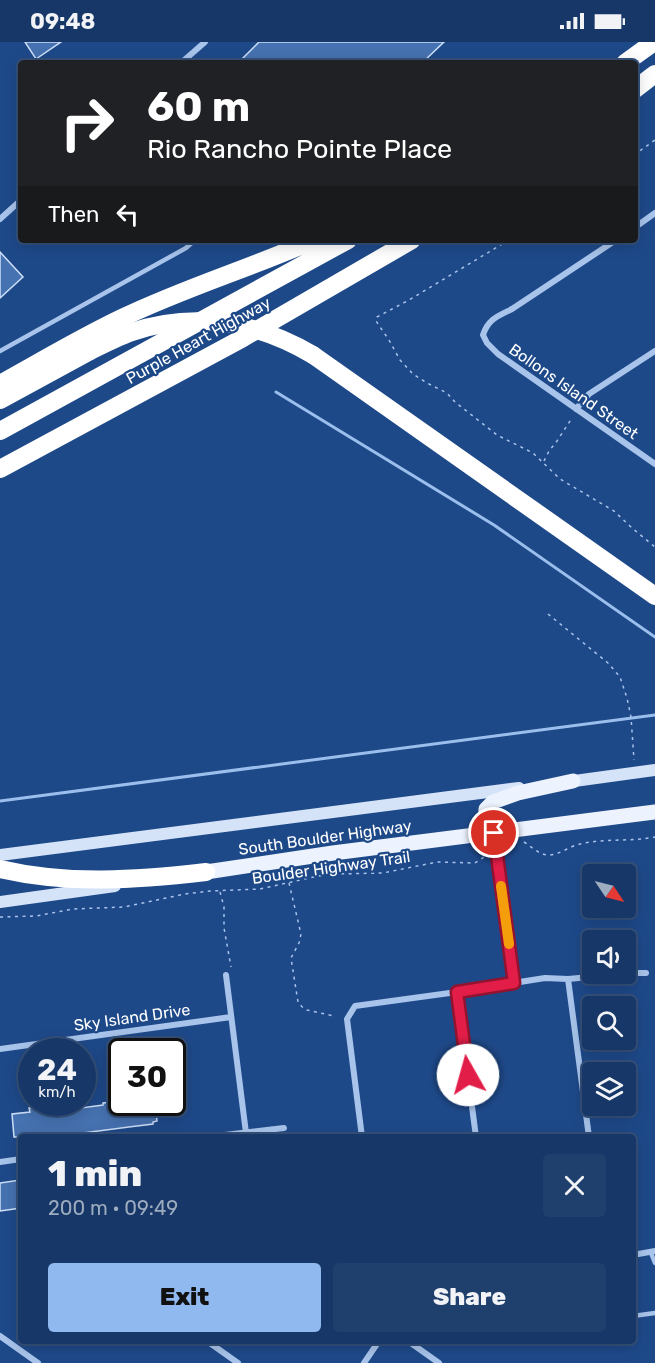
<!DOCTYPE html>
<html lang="en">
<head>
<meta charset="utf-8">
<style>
  body { margin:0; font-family:Rubik,sans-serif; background:#1f3f6d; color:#f1f3f6; height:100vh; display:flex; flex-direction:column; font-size:22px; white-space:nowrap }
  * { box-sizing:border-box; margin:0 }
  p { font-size:20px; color:#9eacc0 }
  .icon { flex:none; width:33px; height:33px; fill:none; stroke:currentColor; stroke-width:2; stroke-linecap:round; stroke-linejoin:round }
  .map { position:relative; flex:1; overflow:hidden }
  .panel { position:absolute; left:18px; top:1092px; width:618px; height:210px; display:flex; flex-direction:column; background:#163767; border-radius:6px; box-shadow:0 3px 15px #0003,0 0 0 2px #35517b }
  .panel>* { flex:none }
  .guide { position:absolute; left:18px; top:18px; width:620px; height:183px; border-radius:6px; box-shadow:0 3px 15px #0003,0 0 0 2px #35517b; background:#202124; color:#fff; overflow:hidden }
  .needle { width:39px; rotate:125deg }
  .buttons { position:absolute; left:582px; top:822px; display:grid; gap:12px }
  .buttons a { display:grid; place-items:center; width:54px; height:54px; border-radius:6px; background:#163767; box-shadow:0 3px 15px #0003,0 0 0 2px #35517b; font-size:30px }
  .speed { position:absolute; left:18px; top:996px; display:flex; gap:12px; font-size:30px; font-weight:700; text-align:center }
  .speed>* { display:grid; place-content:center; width:78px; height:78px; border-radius:50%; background:#163767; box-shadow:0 3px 15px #0003,0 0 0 2px #35517b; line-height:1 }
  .speed small { font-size:15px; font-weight:400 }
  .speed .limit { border:3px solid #111; border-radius:9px; background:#fff; color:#111 }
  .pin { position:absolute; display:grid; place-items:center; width:51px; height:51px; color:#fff; margin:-26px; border:3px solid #fff; border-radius:50%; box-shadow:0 2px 6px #0007 }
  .me { position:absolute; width:66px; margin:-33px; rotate:353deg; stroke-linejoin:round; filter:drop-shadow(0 0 4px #0008) }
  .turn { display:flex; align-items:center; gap:21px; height:126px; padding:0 30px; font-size:27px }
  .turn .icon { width:78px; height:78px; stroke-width:2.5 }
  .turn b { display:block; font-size:42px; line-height:51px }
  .then { display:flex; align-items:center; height:57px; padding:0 30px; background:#0003; gap:12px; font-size:22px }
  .round { display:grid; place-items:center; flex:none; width:63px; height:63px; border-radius:6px; background:#1f3f6d }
  .summary { display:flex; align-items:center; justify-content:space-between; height:102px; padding:0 30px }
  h1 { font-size:36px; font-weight:800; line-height:45px }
  .cta { display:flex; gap:12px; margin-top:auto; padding:12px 30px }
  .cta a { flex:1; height:69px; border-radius:6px; background:#90b9f0; color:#111; font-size:24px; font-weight:800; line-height:69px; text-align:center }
  .cta a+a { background:#1f3f6d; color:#f1f3f6 }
  .status { display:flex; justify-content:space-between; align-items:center; height:42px; padding:0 30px; background:#163767; direction:ltr }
  .status svg { height:16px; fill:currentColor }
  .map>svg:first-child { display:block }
</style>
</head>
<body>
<div class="status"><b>09:48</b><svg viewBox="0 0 49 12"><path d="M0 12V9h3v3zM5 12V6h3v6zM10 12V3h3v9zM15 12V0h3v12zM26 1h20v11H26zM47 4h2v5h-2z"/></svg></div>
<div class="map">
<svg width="655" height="1321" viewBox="0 0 655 1321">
  <rect width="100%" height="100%" fill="#1e4989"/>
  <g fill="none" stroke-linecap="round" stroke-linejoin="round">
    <path stroke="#9bbfed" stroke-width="3" d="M276,350L494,483L655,595
      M0,759L655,673"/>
  </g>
  <path fill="#4672b1" stroke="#cddff8" stroke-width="1.5" d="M25,0H61L36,17Z
    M259,0H444L422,21H238Z
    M0,210L23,235L0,256Z
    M122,1059V1060H155L157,1079L153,1080V1082L129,1085L52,1095H14L12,1072L30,1070L29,1066L43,1065V1068L81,1063V1066L103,1063V1061Z
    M20,1138L21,1166L0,1169V1141Z"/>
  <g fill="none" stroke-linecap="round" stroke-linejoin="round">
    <path stroke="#a8c4eb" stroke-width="1.5" stroke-dasharray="3 4.5" stroke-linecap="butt" d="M634,113L655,98
      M509,198L409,258L377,275L376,279L389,298L400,318L413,332L427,341L447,351L455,360L497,393L533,411L560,437L614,469L632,486L655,505
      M544,419L549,409L557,399L572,376
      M548,572L608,621L620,635L627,656L631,675L634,718
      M524,800C532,805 539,813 549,813C559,813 570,804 580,802C605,796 630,800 655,795
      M503,807L511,802
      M289,841L301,892L299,901L291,916L298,960L303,966L307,968L334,974
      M220,850L224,865V886L231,925
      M0,875L36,874L73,867L124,865L185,852L210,849L260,847L318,834L334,832L383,831L437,820L475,821L487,813"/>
    <path stroke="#a8c4eb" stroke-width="4.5" d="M0,309L186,206L195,198
      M651,1211L655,1221
      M633,1274L655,1271"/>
    <path stroke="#a8c4eb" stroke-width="6" d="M181,21L205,0
      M0,177L21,158
      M634,186L655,171
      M616,198L512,267C498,274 488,277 483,293L487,301L498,312L655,422
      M576,367L589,352L655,309
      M493,791L514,941
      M626,931H646
      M226,933L246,1091
      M568,937L589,1095
      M457,950L476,1095
      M0,1007L231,975
      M208,1095L284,1086
      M362,1095L347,977L355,964L457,950L545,936L568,937L622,932
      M0,1120L21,1117
      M633,1213L655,1209
      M0,1294L38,1321
      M207,1299L238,1321
      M408,1299L439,1321
      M364,1321L379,1299"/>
    <path stroke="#d4e3f8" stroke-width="12" d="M567,740L655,728
      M0,813L519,746
      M0,860L115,844"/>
    <path stroke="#edf3fe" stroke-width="15" d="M493,791L485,783L486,767L493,760L518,751L573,739
      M206,830L333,811L655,770"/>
    <path stroke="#fff" stroke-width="18" d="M625,21L654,0
      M634,48L655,32
      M313,313L655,554
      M0,342C40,320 80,296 122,276C184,246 251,226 314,198
      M0,358L90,309
      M0,389L348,198
      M0,427L243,296L412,198
      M0,827C68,843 137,838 206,830"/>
    <path stroke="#fff" stroke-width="18" d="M90,309C104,302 118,295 132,290C195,269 257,280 313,313"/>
  </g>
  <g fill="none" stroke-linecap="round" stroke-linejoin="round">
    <g stroke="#92132f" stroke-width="15">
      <path id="route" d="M468,1033L457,950L514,941L494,791"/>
    </g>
    <use href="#route" stroke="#e11d48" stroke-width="10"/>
    <path stroke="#f59e0b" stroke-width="10" d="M501,844L509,902"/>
  </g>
  <g text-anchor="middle" stroke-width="4.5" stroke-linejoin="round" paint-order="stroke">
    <g font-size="16" fill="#fff" stroke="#1e4989">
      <text transform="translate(198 298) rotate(-29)" y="6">Purple Heart Highway</text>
      <text transform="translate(574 349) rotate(35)" y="6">Bollons Island Street</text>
      <text transform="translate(325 795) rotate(-8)" y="6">South Boulder Highway</text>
      <text transform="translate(331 825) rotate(-8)" y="6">Boulder Highway Trail</text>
      <text transform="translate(132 975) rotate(-8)" y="6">Sky Island Drive</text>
    </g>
  </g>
</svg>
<div class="buttons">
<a><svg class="needle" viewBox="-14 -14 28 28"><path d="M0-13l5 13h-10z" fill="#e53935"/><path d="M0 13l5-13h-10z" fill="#9eacc0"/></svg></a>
<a><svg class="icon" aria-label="sound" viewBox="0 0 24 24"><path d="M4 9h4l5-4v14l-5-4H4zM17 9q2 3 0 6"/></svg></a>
<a><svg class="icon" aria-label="search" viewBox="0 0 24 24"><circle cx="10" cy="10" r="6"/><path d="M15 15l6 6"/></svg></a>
<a><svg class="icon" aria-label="layers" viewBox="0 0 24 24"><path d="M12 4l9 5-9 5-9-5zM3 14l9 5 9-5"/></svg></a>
</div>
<div class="speed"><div>24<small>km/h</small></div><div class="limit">30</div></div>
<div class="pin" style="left:494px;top:791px;background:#d93025"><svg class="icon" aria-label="arrive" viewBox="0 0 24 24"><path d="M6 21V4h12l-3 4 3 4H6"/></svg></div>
<svg class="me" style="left:468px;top:1033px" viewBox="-20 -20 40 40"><circle r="19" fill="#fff"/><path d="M0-13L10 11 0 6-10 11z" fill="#e11d48"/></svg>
<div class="guide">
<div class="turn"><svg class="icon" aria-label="right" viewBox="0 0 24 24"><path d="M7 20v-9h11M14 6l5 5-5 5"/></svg><div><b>60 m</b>Rio Rancho Pointe Place</div></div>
<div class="then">Then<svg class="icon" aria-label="left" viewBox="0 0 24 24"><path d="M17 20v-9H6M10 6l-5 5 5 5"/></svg></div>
</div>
<section class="panel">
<div class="summary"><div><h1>1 min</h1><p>200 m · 09:49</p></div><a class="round"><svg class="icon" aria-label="close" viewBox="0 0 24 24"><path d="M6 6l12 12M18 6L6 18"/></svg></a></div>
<div class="cta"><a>Exit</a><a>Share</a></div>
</section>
</div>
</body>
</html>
